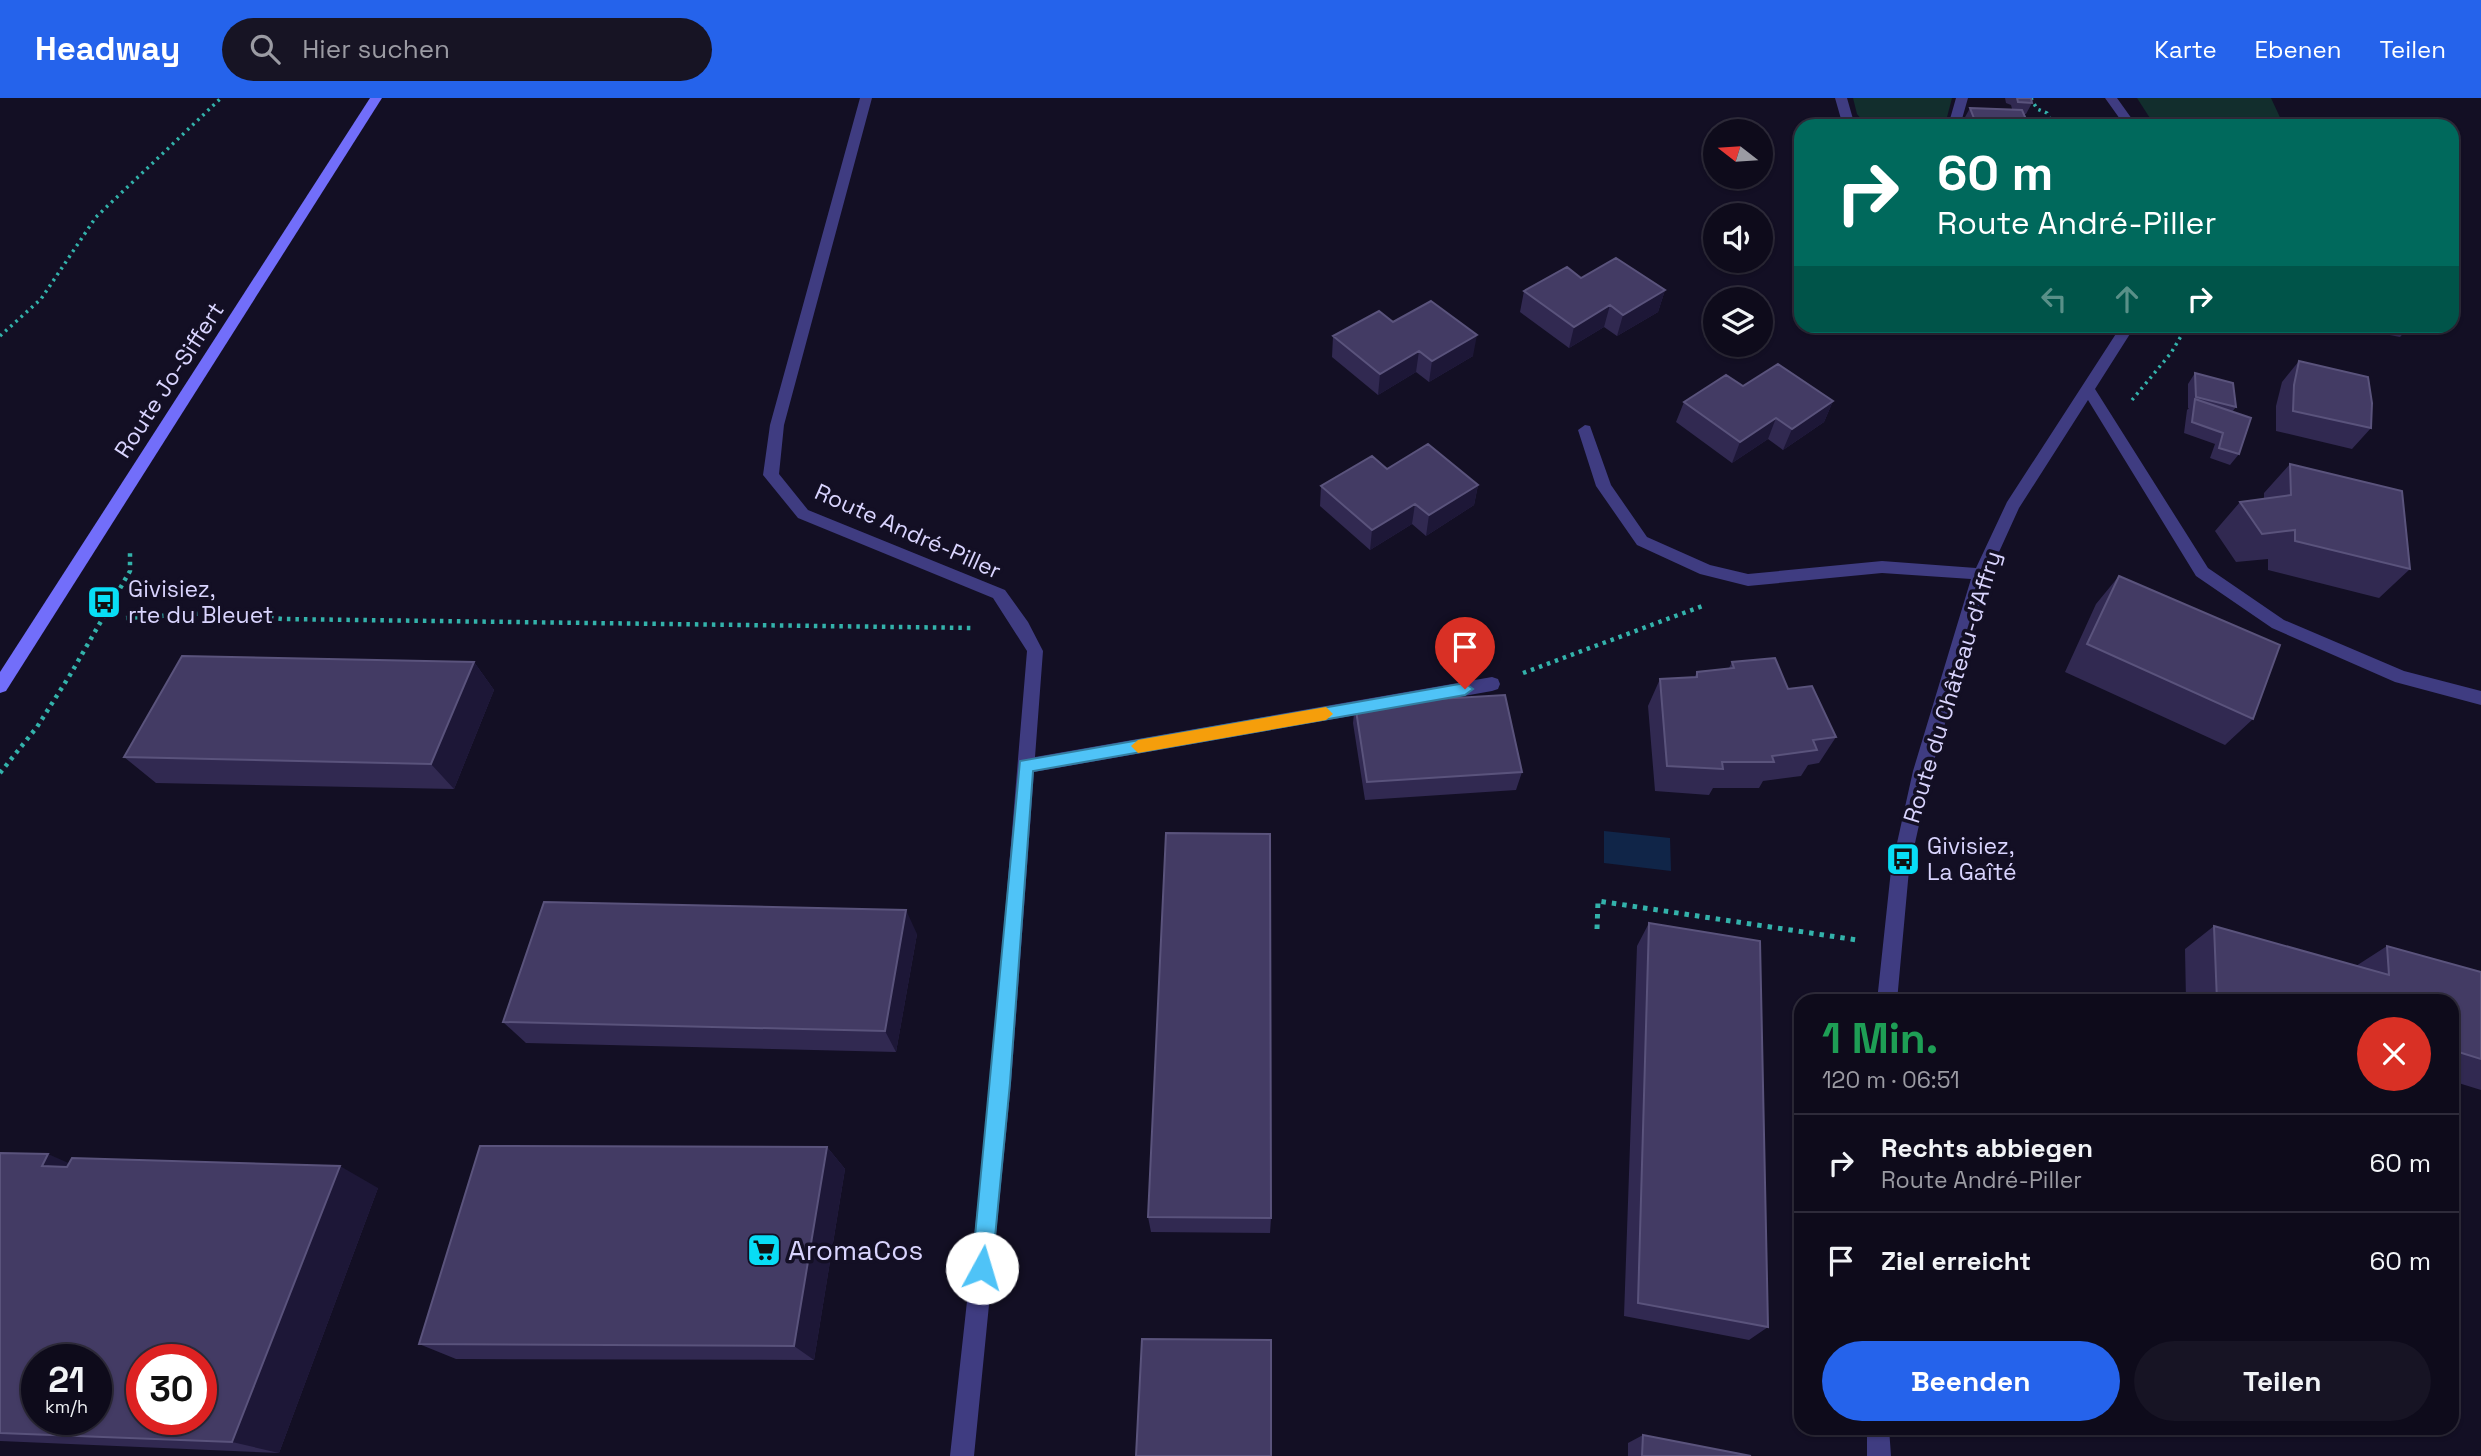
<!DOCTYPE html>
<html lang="de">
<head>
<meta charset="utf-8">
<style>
  body { margin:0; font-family:"Space Grotesk",sans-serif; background:#171424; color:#f1f3f6; height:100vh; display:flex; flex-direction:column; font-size:26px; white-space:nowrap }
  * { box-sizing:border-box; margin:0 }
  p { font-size:23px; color:#9b9ba3 }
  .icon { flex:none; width:38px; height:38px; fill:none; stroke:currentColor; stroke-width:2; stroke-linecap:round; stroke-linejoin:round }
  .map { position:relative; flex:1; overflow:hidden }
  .details { position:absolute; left:1794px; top:896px; width:665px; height:441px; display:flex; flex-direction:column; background:#0e0b1b; border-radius:21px; box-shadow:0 2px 5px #0004,0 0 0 2px #2e2b3a }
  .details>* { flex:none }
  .banner { position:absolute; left:1794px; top:21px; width:665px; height:214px; border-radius:21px; box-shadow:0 2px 5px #0004,0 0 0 2px #2e2b3a; background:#00695c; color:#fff; overflow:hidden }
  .needle { width:46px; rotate:287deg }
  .controls { position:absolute; left:1703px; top:21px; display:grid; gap:14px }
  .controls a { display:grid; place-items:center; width:70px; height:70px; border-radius:50%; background:#0e0b1b; box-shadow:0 2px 5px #0004,0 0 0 2px #2e2b3a; font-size:35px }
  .speed { position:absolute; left:21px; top:1246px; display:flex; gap:14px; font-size:35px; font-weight:700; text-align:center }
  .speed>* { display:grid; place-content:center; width:91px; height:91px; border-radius:50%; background:#0e0b1b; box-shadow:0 2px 5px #0004,0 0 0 2px #2e2b3a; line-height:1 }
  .speed small { font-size:18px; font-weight:400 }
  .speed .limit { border:10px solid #d22; background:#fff; color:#111 }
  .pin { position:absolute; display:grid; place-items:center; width:60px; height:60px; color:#fff; margin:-72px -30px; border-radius:50% 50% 50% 0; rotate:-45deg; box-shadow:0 0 7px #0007 }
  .pin .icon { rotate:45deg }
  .me { position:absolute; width:77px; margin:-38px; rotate:6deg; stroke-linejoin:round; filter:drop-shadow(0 0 5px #0008) }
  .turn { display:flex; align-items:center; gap:24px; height:147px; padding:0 28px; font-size:32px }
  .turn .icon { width:91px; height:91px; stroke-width:2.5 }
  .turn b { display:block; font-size:49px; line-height:60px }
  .lanes { display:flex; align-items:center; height:66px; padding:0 28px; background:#0003; justify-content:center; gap:35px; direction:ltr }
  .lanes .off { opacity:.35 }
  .round { display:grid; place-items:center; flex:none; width:74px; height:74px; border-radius:37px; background:#171424 }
  .headline { display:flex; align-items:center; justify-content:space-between; height:119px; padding:0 28px }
  h1 { font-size:42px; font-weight:600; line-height:52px; color:#1e9e55 }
  .button { display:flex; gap:14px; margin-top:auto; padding:14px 28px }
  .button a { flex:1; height:80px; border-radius:42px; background:#2563eb; color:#fff; font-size:28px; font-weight:600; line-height:80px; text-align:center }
  .button a+a { background:#171424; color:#f1f3f6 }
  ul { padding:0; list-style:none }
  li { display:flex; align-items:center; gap:21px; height:98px; padding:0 28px; border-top:2px solid #2e2b3a }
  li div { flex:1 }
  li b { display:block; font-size:26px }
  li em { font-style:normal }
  header { display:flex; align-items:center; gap:42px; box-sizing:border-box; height:98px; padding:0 35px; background:#2563eb; color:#fff }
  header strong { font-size:33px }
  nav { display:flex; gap:38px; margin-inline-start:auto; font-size:24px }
  .search { width:490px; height:63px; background:#171424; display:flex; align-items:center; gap:18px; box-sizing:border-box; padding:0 24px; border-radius:38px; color:#9b9ba3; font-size:26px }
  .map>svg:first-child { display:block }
</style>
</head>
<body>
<header>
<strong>Headway</strong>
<div class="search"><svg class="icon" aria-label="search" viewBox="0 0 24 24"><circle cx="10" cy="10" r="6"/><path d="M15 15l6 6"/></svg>Hier suchen</div>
<nav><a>Karte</a><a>Ebenen</a><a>Teilen</a></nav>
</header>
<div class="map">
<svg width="2481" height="1358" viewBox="0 0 2481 1358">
  <rect width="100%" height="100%" fill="#130f24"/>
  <path fill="#122e2d" d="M1853,0H1952L1946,23L1940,28H1867L1857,16Z
    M2137,0H2271L2284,28H2155Z"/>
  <path fill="#102548" d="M1604,733L1670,740L1671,773L1604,765Z"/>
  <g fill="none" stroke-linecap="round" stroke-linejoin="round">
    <path stroke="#33b2ab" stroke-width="3.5" stroke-dasharray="2.5 4.5" stroke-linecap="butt" d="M2031,0L2037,11L2047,15L2053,28
      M0,238L41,201L96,119L221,0
      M2132,302L2171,255L2187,228"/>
    <path stroke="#33b2ab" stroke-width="4.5" stroke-dasharray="3.5 5" stroke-linecap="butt" d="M126,520L224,514L282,521L975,530
      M1523,575L1705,507
      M0,675L37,629L70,577L130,473V452"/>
    <path stroke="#33b2ab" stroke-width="5" stroke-dasharray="4.5 6" stroke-linecap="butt" d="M1597,831L1598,803L1857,842"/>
    <path fill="#3f3c81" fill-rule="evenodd" d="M1835,0H1847L1855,28H1843Z
      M1956,0H1968L1960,28H1948Z"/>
    <path fill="#3f3c81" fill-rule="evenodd" d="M860,0H872L784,327L779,376L808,412L1005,492L1028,524L1043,553L1035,659L1492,579L1498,581L1500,586L1498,591L1492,593L1034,674L1011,985L974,1358H950L991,985L1027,553L993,500L798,420L763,377L770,327Z
      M2105,0H2117L2137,28H2125Z
      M2121,228H2135L2095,291L2208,470L2284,522L2404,573L2481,593V607L2395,584L2272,530L2196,478L2088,302L2019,410L1989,476L1931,673L1909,772L1897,903H1877L1891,772L1913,673L1971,481L1882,475L1748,488L1700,476L1637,447L1596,388L1578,332L1585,327L1590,328L1611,387L1647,439L1710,467L1748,476L1882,463L1976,470L2007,404Z
      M1867,1330H1889L1891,1358H1867Z"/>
    <path fill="#726efa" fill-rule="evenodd" d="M370,0H382L6,593L0,595V574Z"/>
  </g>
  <path fill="#312951" d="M2005,0H2031L2032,5L2026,16H2024L2029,28H1967L1964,21L1970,10L2012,11L2011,7L2006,5Z
    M1581,180L1665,192L1658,214L1617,238L1604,229L1569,250L1520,214L1524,193Z
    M1393,224L1473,258L1429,284L1416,274L1378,297L1332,259L1333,238Z
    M2348,228H2410L2400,239L2348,229Z
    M2299,263L2371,330L2352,351L2276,333V308L2282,284Z
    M2195,275L2236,309L2232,314L2239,356L2230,367L2210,360L2215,346L2184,335L2187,312L2189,310H2188V286Z
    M1743,288L1833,303L1824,324L1783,352L1768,341L1732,365L1676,324L1684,304Z
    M2290,366L2410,471L2379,500L2268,472V461L2236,464L2215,433L2240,404L2264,401V395Z
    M1387,371L1478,387L1474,407L1426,438L1412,426L1370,452L1320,408L1321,388Z
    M2119,478L2253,621L2225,647L2065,574L2096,506Z
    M474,564L494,592L454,691L156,685L124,659Z
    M1732,564L1788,591L1836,639L1819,665L1808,667L1801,678L1763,683L1759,690H1713L1709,697L1655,693L1648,608L1660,581L1694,580L1697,574L1729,570Z
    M1355,606L1522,674L1516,692L1365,702L1353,625Z
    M1649,825L1768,1229L1749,1242L1624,1218L1637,848Z
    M2214,828L2356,868L2387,848L2481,874V992L2452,983V903H2186L2185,851Z
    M917,836L896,954L526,945L503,924Z
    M827,1049L845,1071L814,1262L456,1261L419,1246Z
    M0,1055L69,1066L378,1090L279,1355L0,1343Z
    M1148,1119L1271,1120L1270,1135L1151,1134Z
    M1643,1337L1751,1358H1628V1345Z"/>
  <path fill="#1d1737" d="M1665,192L1658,214L1617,238L1623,217Z
    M1610,207L1604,229L1569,250L1574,229Z
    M1477,237L1473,258L1429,284L1432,263Z
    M1419,253L1416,274L1378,297L1380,276Z
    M1833,303L1824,324L1783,352L1792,331Z
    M1776,320L1768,341L1732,365L1740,344Z
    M1478,387L1474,407L1426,438L1429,417Z
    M1415,406L1412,426L1370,452L1372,432Z
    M474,564L494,592L454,691L431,666Z
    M906,812L917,836L896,954L885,933Z
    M827,1049L845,1071L814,1262L794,1248Z
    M48,1056L98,1078L42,1068Z
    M340,1068L378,1090L279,1355L232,1344Z"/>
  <path fill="#433b64" stroke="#5a537c" stroke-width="2" fill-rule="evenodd" d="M2017,0H2031L2032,5L2018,4Z
    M1970,10L2022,12L2029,28H1977Z
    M1616,160L1665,192L1623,217L1610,207L1574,229L1524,193L1567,169L1581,180Z
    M1431,203L1477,237L1432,263L1419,253L1380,276L1333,238L1379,213L1393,224Z
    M2299,263L2368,279L2372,305L2371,330L2293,313L2294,287Z
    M1778,266L1833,303L1792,331L1776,320L1740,344L1684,304L1726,277L1743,288Z
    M2195,275L2233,285L2236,309L2196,299Z
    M2195,301L2251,320L2239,356L2219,350L2223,335L2192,324Z
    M1428,346L1478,387L1429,417L1415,406L1372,432L1321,388L1372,358L1387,371Z
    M2290,366L2402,393L2410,471L2295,443V432L2262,436L2240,404L2291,397Z
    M2119,478L2280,547L2253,621L2087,546Z
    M182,558L474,564L431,666L124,659Z
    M1775,560L1788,591L1812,588L1836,639L1813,642L1817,652L1772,658L1774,664H1722L1723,671L1667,668L1660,581L1697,579V574L1734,570L1732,564Z
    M1505,597L1522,674L1367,684L1355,606Z
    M1166,735L1270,736L1271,1120L1148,1119Z
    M544,804L906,812L885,933L503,924Z
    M1649,825L1760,843L1768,1229L1638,1205Z
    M2214,828L2389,877L2387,848L2481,874V961L2452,952V903H2217Z
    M480,1048L827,1049L794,1248L419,1246Z
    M0,1055L48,1056L42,1068L67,1069L72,1060L340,1068L232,1344L0,1335ZM37,1262H96V1321H37ZM142,1262H201V1321H142Z
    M1142,1241L1271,1242V1358H1136Z
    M1643,1337L1751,1358H1642Z"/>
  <path fill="#4fc3f7" stroke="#337fa1" stroke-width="2" d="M1465,585L1473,591L1465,597L1033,673L1010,985L992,1170L989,1177L982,1180L975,1177L972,1170L1020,663Z"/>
  <path fill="#f59e0b" d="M1326,609L1333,616L1326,622L1138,655L1131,648L1138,642Z"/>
  <defs>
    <g id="bus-square" transform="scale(1.75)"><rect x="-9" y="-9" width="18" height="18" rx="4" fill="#08ddf5" stroke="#130f24"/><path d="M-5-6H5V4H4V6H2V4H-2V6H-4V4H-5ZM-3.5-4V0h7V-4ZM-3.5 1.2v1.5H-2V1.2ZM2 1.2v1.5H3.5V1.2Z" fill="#111"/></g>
    <g id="supermarket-square" transform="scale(1.75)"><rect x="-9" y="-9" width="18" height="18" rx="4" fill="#08ddf5" stroke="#130f24"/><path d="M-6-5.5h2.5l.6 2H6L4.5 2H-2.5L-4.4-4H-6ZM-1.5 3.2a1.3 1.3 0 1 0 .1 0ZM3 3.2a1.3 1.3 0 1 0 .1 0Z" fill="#111"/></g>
  </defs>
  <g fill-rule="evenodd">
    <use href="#bus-square" x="104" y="504"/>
    <use href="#bus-square" x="1903" y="761"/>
    <use href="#supermarket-square" x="764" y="1152"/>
  </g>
  <g text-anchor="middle" stroke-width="7" stroke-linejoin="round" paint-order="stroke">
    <g font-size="23" fill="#d9d4fe" stroke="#130f24">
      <text transform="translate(169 282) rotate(-57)" y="8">Route Jo-Siffert</text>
      <text transform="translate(908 433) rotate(24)" y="8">Route André-Piller</text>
      <text transform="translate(1952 589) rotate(-73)" y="8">Route du Château-d'Affry</text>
    </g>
    <g font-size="23" fill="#d9d4fe" stroke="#130f24" text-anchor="start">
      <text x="128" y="499">Givisiez,<tspan x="128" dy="26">rte du Bleuet</tspan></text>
      <text x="1927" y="756">Givisiez,<tspan x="1927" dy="26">La Gaîté</tspan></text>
    </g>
    <g font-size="28" fill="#d9d4fe" stroke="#130f24" text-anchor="start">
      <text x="788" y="1162">AromaCos</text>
    </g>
  </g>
</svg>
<div class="controls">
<a><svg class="needle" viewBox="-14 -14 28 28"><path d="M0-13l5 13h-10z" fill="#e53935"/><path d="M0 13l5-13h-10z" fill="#9b9ba3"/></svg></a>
<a><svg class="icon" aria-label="sound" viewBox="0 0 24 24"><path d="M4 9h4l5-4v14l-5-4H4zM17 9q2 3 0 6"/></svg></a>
<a><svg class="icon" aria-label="layers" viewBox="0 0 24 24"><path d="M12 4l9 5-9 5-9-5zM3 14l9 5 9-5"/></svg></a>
</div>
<div class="speed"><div>21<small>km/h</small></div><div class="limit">30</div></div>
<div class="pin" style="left:1465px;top:591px;background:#d93025"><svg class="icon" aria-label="arrive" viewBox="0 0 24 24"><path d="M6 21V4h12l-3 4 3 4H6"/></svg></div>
<svg class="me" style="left:982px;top:1170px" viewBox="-20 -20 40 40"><circle r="19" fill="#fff"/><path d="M0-13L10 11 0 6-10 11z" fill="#4fc3f7"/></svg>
<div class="banner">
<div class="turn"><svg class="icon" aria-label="right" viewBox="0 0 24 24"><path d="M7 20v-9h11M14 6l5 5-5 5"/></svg><div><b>60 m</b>Route André-Piller</div></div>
<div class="lanes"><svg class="icon off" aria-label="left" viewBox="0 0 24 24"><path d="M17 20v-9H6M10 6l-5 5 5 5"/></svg><svg class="icon off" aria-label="ahead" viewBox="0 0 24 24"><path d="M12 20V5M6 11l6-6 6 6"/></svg><svg class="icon" aria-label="right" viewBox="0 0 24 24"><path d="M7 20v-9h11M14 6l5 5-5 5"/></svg></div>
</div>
<section class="details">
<div class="headline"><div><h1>1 Min.</h1><p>120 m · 06:51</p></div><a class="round" style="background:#d93025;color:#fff"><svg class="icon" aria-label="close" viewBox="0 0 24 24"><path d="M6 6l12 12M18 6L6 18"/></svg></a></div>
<ul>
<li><svg class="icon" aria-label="right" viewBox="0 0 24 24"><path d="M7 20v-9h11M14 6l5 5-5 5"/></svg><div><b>Rechts abbiegen</b><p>Route André-Piller</p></div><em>60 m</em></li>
<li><svg class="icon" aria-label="arrive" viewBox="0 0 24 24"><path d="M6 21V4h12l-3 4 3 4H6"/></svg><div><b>Ziel erreicht</b></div><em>60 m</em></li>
</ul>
<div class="button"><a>Beenden</a><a>Teilen</a></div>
</section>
</div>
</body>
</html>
